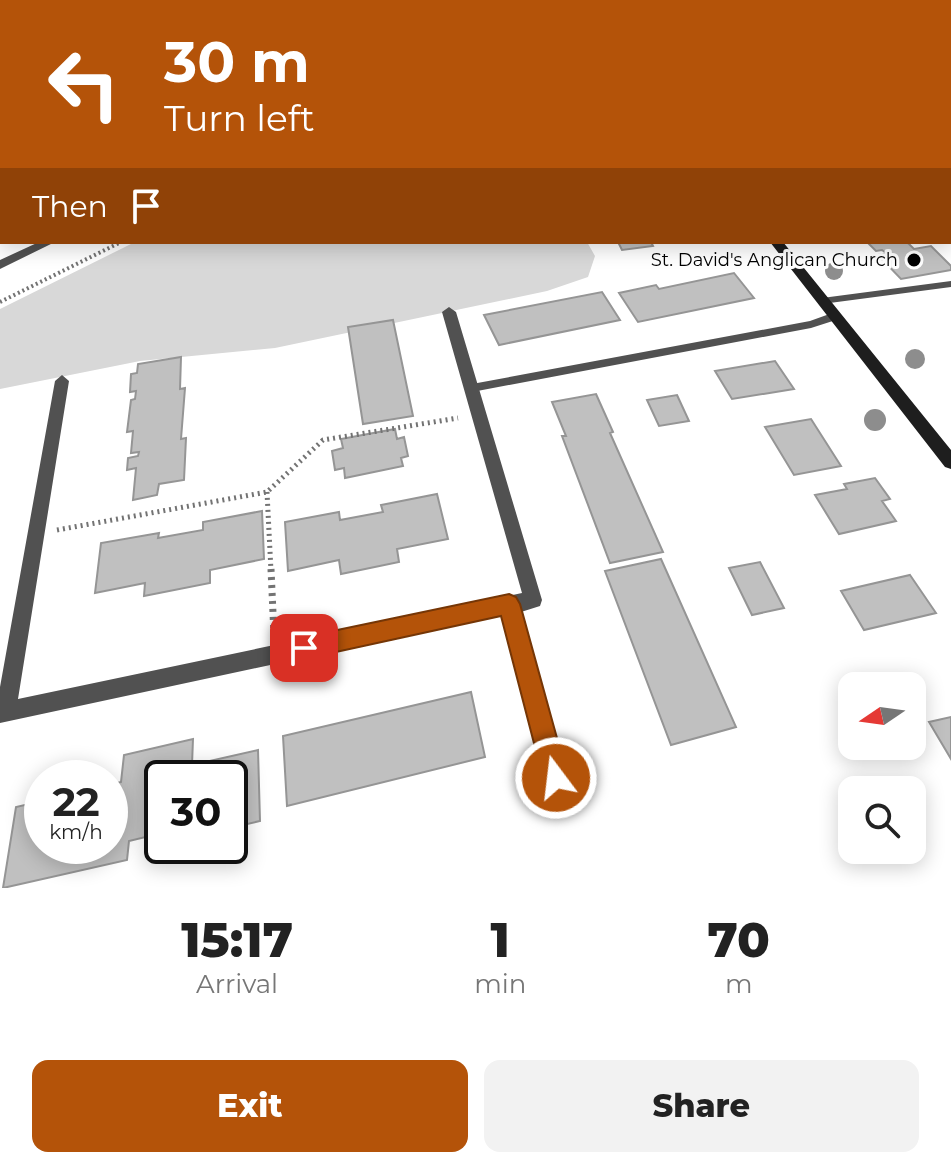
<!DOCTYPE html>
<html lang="en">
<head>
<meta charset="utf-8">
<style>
  body { margin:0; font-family:Montserrat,sans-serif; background:#f2f2f2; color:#222; height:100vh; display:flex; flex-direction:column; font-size:30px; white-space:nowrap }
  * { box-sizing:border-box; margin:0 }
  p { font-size:26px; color:#767676 }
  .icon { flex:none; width:44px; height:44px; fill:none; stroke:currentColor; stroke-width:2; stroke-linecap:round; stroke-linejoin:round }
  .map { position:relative; height:888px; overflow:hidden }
  .sheet { display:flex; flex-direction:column; background:#fff; flex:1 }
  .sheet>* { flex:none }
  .banner { position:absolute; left:0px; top:0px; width:952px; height:244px; box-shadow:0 4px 20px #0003; background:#b45309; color:#fff; overflow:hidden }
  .needle { width:52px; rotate:257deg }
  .tools { position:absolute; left:838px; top:672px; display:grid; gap:16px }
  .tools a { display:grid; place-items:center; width:88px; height:88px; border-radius:16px; background:#fff; box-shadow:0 4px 20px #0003; font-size:40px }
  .speed { position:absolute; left:24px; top:760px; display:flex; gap:16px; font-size:40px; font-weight:700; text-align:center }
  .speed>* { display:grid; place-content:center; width:104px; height:104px; border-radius:50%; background:#fff; box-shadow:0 4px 20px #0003; line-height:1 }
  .speed small { font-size:20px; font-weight:400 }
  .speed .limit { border:4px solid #111; border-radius:12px; background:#fff; color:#111 }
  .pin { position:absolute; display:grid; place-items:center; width:68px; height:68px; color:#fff; margin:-34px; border-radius:16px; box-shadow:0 4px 12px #0006 }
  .me { position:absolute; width:88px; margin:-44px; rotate:345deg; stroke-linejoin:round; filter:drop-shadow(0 0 6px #0008) }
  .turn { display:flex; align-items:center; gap:28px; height:168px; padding:0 32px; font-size:36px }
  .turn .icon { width:104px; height:104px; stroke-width:2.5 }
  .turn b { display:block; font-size:56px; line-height:68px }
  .then { display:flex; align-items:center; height:76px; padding:0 32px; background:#0003; gap:16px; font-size:30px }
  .eta { display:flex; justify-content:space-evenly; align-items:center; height:136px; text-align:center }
  .eta b { font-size:48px; font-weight:800; line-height:56px }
  .primary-button { display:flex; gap:16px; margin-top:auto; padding:16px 32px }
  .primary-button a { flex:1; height:92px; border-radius:16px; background:#b45309; color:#fff; font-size:32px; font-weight:800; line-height:92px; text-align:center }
  .primary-button a+a { background:#f2f2f2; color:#222 }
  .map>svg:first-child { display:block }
</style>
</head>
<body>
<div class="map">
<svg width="951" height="888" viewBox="0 0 951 888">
  <rect width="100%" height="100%" fill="#fff"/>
  <path fill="#d8d8d8" d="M135,242H587L595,256L588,277L547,291L275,348L140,361L0,389V309Z"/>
  <path fill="#c0c0c0" stroke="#959595" stroke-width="2" d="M746,0H838L841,2H749Z
    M618,242H651L653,246L622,250Z
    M867,242H907L914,249L931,246L951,266V270L901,279L878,255L886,253L882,250L876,251Z
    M734,273L754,298L638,322L619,293L656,285L659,289Z
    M602,292L620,320L499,345L484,315Z
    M393,320L413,416L363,424L348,327Z
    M181,357L180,389L185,388L181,439L186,438L184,480L159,484L157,495L133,500L136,468L127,470L128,458L138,456L139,452L131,453L133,431L127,432L131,400L135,399L136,391L130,392L131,374L137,373L138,364Z
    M775,361L794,389L732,399L715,371Z
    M596,394L613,432L610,433L663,552L610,563L562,436H566L552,402Z
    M677,395L689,421L659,426L647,400Z
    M811,419L841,466L794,475L765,427Z
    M395,429L397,439L404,437L408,456L401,458L403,466L345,478L344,468L335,470L332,451L343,448L341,439Z
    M875,478L890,499L882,501L896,521L839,534L815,495L847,489L844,484Z
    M437,494L448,539L397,549L399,562L341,574L339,560L288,571L285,522L339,512L340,520L383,512L381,505Z
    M262,511L264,559L210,570V583L144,596L145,583L95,593L101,543L159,533L158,538L203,530V522Z
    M661,559L736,727L671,745L605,571Z
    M760,562L784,608L752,615L729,568Z
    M910,575L936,613L864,630L841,591Z
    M471,692L485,757L287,806L283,736Z
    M951,717V759L929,722Z
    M193,739L192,765L258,750L260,821L230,828V778H162V833L129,841L127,860L3,888L16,807L42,801V846H110V785L121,782L124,755Z"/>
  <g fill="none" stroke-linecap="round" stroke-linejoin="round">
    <path stroke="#737373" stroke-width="4" stroke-dasharray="2 3" stroke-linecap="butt" d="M0,302L121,242"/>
    <path stroke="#737373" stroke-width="5" stroke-dasharray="2 4" stroke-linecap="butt" d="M267,492L271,571
      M57,530L267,492L323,440L458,418"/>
    <path stroke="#737373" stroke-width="7" stroke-dasharray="3 5" stroke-linecap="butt" d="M271,569L274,635"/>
    <path fill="#515151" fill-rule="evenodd" d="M890,0H897L899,2H892Z
      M950,37H951V41H950Z
      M950,233H951V240H950Z
      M951,281V287L822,304L817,301L822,298Z
      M835,312L839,313L840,316L839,319L811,328L472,392L466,388L472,384L810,321Z"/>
    <path fill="#515151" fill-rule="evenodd" d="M0,34H2V40H0Z
      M39,242H55L0,269V260Z
      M449,307L456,312L542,600L540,606L521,612L567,778L564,786L556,789L548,786L545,778L503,615L0,723V687L55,381L62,375L69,381L18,699L522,593L442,312Z"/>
    <path fill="#1e1e1e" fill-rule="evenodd" d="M581,0H590L591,2H582Z
      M770,242H783L951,450V469L945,467Z"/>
  </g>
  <g fill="#8d8d8d">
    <circle cx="834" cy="271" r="9"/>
    <circle cx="915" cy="359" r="10"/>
    <circle cx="875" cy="420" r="11"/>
  </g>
  <path fill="#b45309" stroke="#753606" stroke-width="2" d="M509,594L516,597L520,604L568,778L565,786L556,790L547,786L543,778L501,616L304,659L296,655L293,648L296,640L304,637Z"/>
  <circle fill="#000" stroke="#fff" stroke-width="3" cx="914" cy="260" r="8"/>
  <g text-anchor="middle" stroke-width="6" stroke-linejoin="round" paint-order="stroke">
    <g font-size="18" fill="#000" stroke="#fff" text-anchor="end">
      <text x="898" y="266">St. David's Anglican Church</text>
    </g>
  </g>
</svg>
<div class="tools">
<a><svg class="needle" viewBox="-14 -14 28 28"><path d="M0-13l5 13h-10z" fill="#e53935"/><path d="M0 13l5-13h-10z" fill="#767676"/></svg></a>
<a><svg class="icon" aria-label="search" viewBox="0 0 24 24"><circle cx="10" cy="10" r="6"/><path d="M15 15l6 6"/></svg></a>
</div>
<div class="speed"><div>22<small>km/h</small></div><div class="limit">30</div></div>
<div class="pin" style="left:304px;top:648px;background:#d93025"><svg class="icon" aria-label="arrive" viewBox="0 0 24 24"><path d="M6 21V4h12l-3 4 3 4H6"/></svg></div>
<svg class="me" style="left:556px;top:778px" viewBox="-20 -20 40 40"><circle r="17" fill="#b45309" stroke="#fff" stroke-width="3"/><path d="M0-11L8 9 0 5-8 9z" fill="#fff"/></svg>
<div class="banner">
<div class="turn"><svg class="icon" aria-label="left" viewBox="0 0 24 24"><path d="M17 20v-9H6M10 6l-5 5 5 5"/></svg><div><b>30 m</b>Turn left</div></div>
<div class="then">Then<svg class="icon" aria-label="arrive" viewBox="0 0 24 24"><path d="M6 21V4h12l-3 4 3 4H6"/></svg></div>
</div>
</div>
<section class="sheet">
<div class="eta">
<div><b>15:17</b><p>Arrival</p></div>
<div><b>1</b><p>min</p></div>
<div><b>70</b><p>m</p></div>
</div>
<div class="primary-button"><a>Exit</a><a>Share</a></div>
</section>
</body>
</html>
